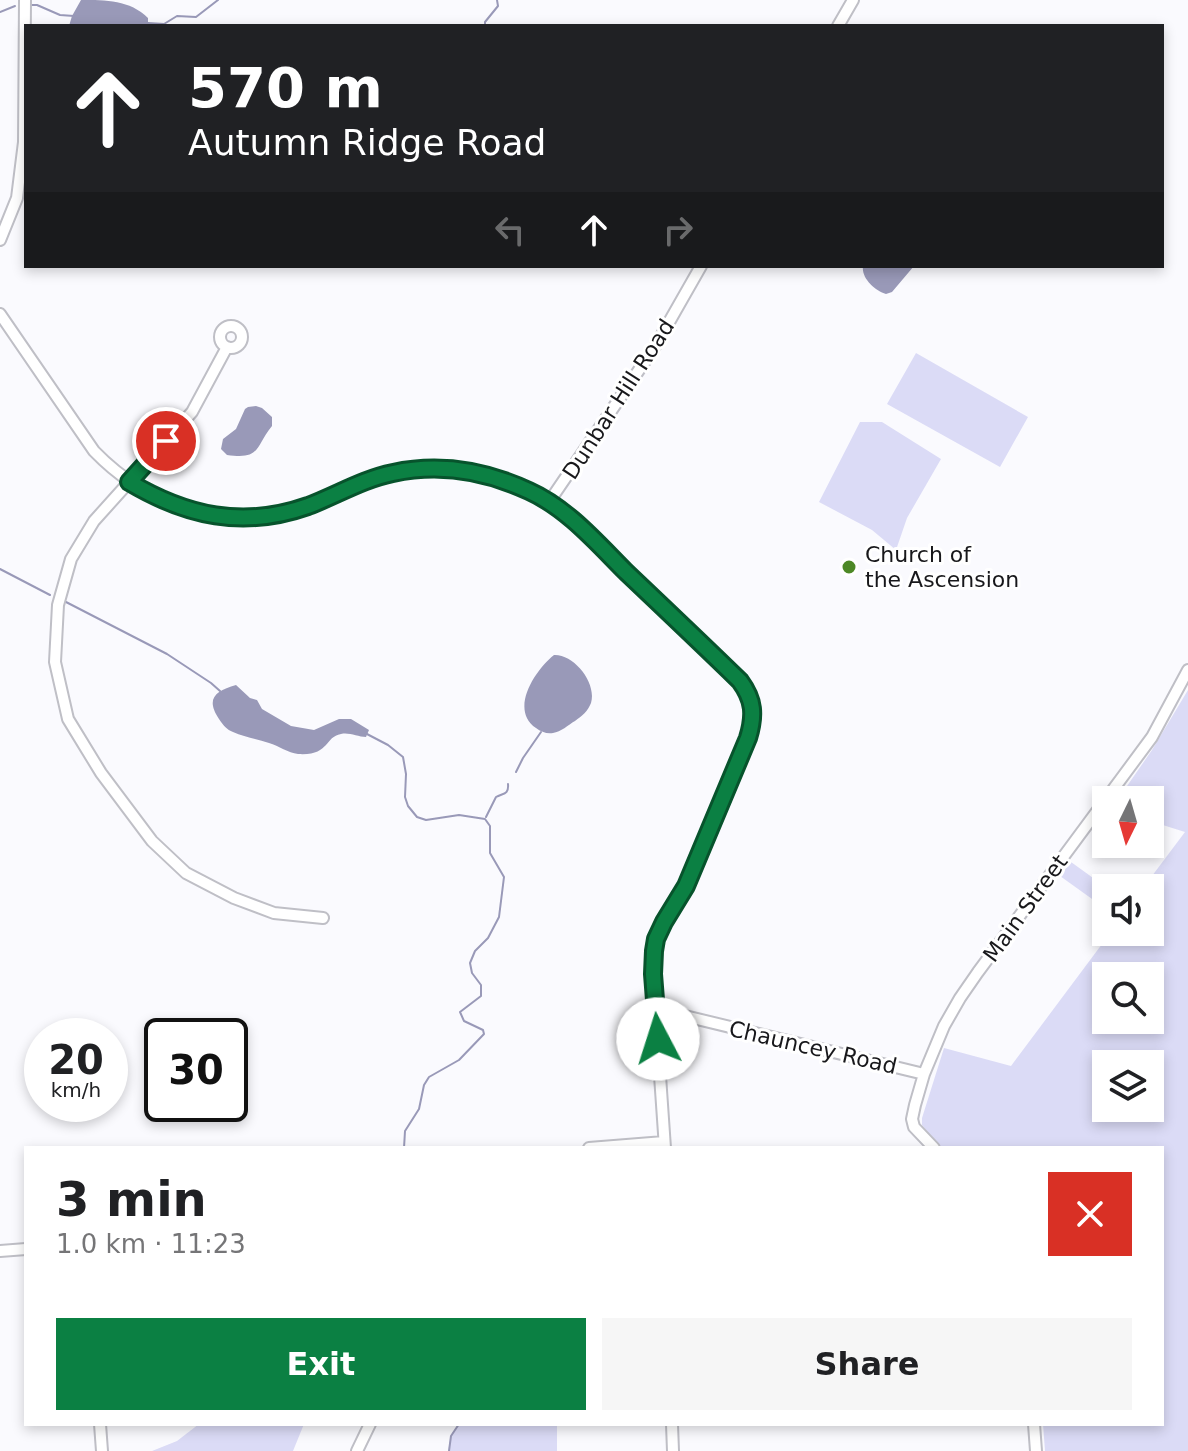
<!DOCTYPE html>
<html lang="en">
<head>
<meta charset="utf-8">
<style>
  body { margin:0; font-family:"DejaVu Sans",sans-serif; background:#f6f6f6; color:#202124; height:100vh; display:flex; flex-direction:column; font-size:30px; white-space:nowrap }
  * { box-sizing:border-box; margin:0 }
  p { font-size:26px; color:#757577 }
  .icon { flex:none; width:44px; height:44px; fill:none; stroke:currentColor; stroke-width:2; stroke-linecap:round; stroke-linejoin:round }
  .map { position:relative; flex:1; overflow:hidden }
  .sheet { position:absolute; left:24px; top:1146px; width:1140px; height:280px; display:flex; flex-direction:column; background:#fff; border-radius:0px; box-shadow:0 4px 12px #0003 }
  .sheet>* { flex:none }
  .guide { position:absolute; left:24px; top:24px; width:1140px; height:244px; border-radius:0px; box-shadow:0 4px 12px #0003; background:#202124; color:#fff; overflow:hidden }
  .needle { width:52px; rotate:185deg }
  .buttons { position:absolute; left:1092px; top:786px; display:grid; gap:16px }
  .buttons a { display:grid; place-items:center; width:72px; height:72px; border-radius:0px; background:#fff; box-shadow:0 4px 12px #0003; font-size:40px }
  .speed { position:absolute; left:24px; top:1018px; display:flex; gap:16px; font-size:40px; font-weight:700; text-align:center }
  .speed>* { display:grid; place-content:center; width:104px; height:104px; border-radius:50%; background:#fff; box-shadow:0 4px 12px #0003; line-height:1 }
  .speed small { font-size:20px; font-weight:400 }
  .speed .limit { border:4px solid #111; border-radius:12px; background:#fff; color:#111 }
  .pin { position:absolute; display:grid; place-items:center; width:68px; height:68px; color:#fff; margin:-34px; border:4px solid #fff; border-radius:50%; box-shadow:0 2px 8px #0007 }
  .me { position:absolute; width:88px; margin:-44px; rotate:355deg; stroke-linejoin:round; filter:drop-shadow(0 0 6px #0008) }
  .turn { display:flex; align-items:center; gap:28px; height:168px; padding:0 32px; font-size:36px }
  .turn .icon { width:104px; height:104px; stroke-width:2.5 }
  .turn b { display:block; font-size:56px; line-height:68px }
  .lanes { display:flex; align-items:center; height:76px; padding:0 32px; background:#0003; justify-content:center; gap:40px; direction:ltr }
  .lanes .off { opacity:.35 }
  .round { display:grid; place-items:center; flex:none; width:84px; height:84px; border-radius:0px; background:#f6f6f6 }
  .summary { display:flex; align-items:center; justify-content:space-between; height:136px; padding:0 32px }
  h1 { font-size:48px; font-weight:600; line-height:60px }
  .action { display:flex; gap:16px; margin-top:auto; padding:16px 32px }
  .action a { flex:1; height:92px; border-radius:0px; background:#0b8043; color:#fff; font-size:32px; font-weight:600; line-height:92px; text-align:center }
  .action a+a { background:#f6f6f6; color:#202124 }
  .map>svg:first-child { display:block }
</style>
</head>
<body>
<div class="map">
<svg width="1188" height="1451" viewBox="0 0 1188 1451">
  <rect width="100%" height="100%" fill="#fafafe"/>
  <path fill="#dbdbf6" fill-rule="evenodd" d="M916,353L1028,417L1000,467L887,404Z
    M860,422H882L941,459L907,518L896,550L872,530L819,502Z
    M1188,690V1451H1045L1043,1424H1162V1148H940L922,1125V1118L944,1048L1011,1066L1111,932H1150V888H1143L1185,832L1150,821V800L1118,799L1152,750ZM1106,976H1150V1020H1106ZM1106,1064H1150V1108H1106Z
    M1071,862L1107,888L1106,909L1060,876Z
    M199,1424H304L293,1451H152L177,1441Z
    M459,1424H557V1451H448L451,1435Z"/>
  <path fill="#9999b8" d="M81,0C106,0 130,0 148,18V26H69L72,16Z
    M863,266H914L892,292L886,294C875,291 861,278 863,266Z
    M256,406L262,408L272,417V426C255,447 261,460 227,455L221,449L223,439L236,429L245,409L248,407Z
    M554,655C574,654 597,683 591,703C588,711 582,716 575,721C568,725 561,732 553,733C547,734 541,732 536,728C509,710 535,670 554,655Z
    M236,685L250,698L257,700L262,709L291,726L314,730L339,719H351L369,730L366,737C358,737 349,732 341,734C324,737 330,756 298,754C288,753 279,746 269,743C257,739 244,737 233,732C227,730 223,725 219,719C205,698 216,691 236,685Z"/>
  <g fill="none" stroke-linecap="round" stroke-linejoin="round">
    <path stroke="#9999b8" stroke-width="2" d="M32,5H37L60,15L74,16
      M0,12L15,6
      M148,23L164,24L177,16L196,17L218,0
      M485,26V22L498,6L497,0
      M0,569L50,595
      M66,602L167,654L211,683L220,691
      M365,733L388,745L403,757L406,774L405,797L408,806L417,817L426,820L459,815L485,819L490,826V853L504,877L499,917L488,938L475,951L470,963L472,973L481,985V996L460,1012L464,1021L483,1030L484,1034L459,1060L429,1077L424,1085L419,1109L405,1131L404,1148
      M516,772L523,758L541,732
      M486,817L496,797C503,793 509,795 508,784
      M449,1451L451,1436L459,1424"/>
    <g stroke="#bfbfc6" stroke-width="14">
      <path id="minor" d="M838,26L853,0
        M0,240L17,198L24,142L25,0
        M0,314L94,451C150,509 229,532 306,507C323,501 339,492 356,484C397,466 444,464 487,476C553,493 592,538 639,584C673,616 706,648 740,681C754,700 754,716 748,738L686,886L664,922L656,939L654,951L653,974L665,1148
        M220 337a11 11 0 1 1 22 0a11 11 0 1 1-22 0Z
        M227,347L192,412L94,521L71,559L58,605L55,662L68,719L101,773L152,841L186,873L234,898L274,913L323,918
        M549,502L656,345L701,266
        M656,1009L924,1074
        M589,1148L664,1142
        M934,1148L914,1127L912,1119L915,1105L924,1074L944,1026L960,998L978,972L1152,737L1188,670
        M0,1251L26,1249
        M100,1424L102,1451
        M672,1424L673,1451
        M1034,1424L1036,1451
        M357,1451L370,1424"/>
    </g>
    <use href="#minor" stroke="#fff" stroke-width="10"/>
  </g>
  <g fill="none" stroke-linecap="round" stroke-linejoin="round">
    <g stroke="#07532c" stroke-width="20">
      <path id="route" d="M166,441L129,482C186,516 243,529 308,506C337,495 363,479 393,473C439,463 486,471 529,491C567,508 597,543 626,572C664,608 702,644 740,681C754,700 755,715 748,738L686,886L664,922L656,939L654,951L653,974L658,1039"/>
    </g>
    <use href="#route" stroke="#0b8043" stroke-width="14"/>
  </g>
  <circle fill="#4d8826" stroke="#fff" stroke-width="3" cx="849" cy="567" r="8"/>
  <g text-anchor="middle" stroke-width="6" stroke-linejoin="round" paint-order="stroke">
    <g font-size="22" fill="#18181b" stroke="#fff">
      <text transform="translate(618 399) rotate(-57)" y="8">Dunbar Hill Road</text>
      <text transform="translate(1025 908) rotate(-54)" y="8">Main Street</text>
      <text transform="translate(813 1047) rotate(13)" y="8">Chauncey Road</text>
    </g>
    <g font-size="22" fill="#18181b" stroke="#fff" text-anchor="start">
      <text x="865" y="562">Church of<tspan x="865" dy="25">the Ascension</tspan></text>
    </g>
  </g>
</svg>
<div class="buttons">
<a><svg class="needle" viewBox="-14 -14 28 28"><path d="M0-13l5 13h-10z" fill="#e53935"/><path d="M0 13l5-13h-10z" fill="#757577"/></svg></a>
<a><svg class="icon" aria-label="sound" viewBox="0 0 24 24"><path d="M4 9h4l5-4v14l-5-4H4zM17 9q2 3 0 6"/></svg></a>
<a><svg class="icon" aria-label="search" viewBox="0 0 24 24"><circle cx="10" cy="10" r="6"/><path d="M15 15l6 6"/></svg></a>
<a><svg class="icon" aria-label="layers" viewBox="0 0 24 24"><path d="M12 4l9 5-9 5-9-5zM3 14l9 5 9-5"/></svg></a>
</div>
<div class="speed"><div>20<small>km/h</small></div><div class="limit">30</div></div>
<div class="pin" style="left:166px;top:441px;background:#d93025"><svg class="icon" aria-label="arrive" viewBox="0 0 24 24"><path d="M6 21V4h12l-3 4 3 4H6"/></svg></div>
<svg class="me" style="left:658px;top:1039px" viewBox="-20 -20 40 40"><circle r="19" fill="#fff"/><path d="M0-13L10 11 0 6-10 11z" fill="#0b8043"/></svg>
<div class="guide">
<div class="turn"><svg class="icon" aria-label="ahead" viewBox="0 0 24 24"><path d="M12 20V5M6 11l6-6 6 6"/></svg><div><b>570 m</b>Autumn Ridge Road</div></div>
<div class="lanes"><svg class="icon off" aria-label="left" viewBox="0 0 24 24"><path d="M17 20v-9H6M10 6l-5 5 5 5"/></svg><svg class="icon" aria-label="ahead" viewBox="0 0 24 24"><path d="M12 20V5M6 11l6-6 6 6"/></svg><svg class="icon off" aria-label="right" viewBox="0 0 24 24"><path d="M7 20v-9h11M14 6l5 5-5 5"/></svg></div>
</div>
<section class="sheet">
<div class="summary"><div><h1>3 min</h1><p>1.0 km · 11:23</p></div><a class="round" style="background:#d93025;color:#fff"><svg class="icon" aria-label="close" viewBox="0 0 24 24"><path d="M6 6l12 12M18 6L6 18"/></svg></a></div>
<div class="action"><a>Exit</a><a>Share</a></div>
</section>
</div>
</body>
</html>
